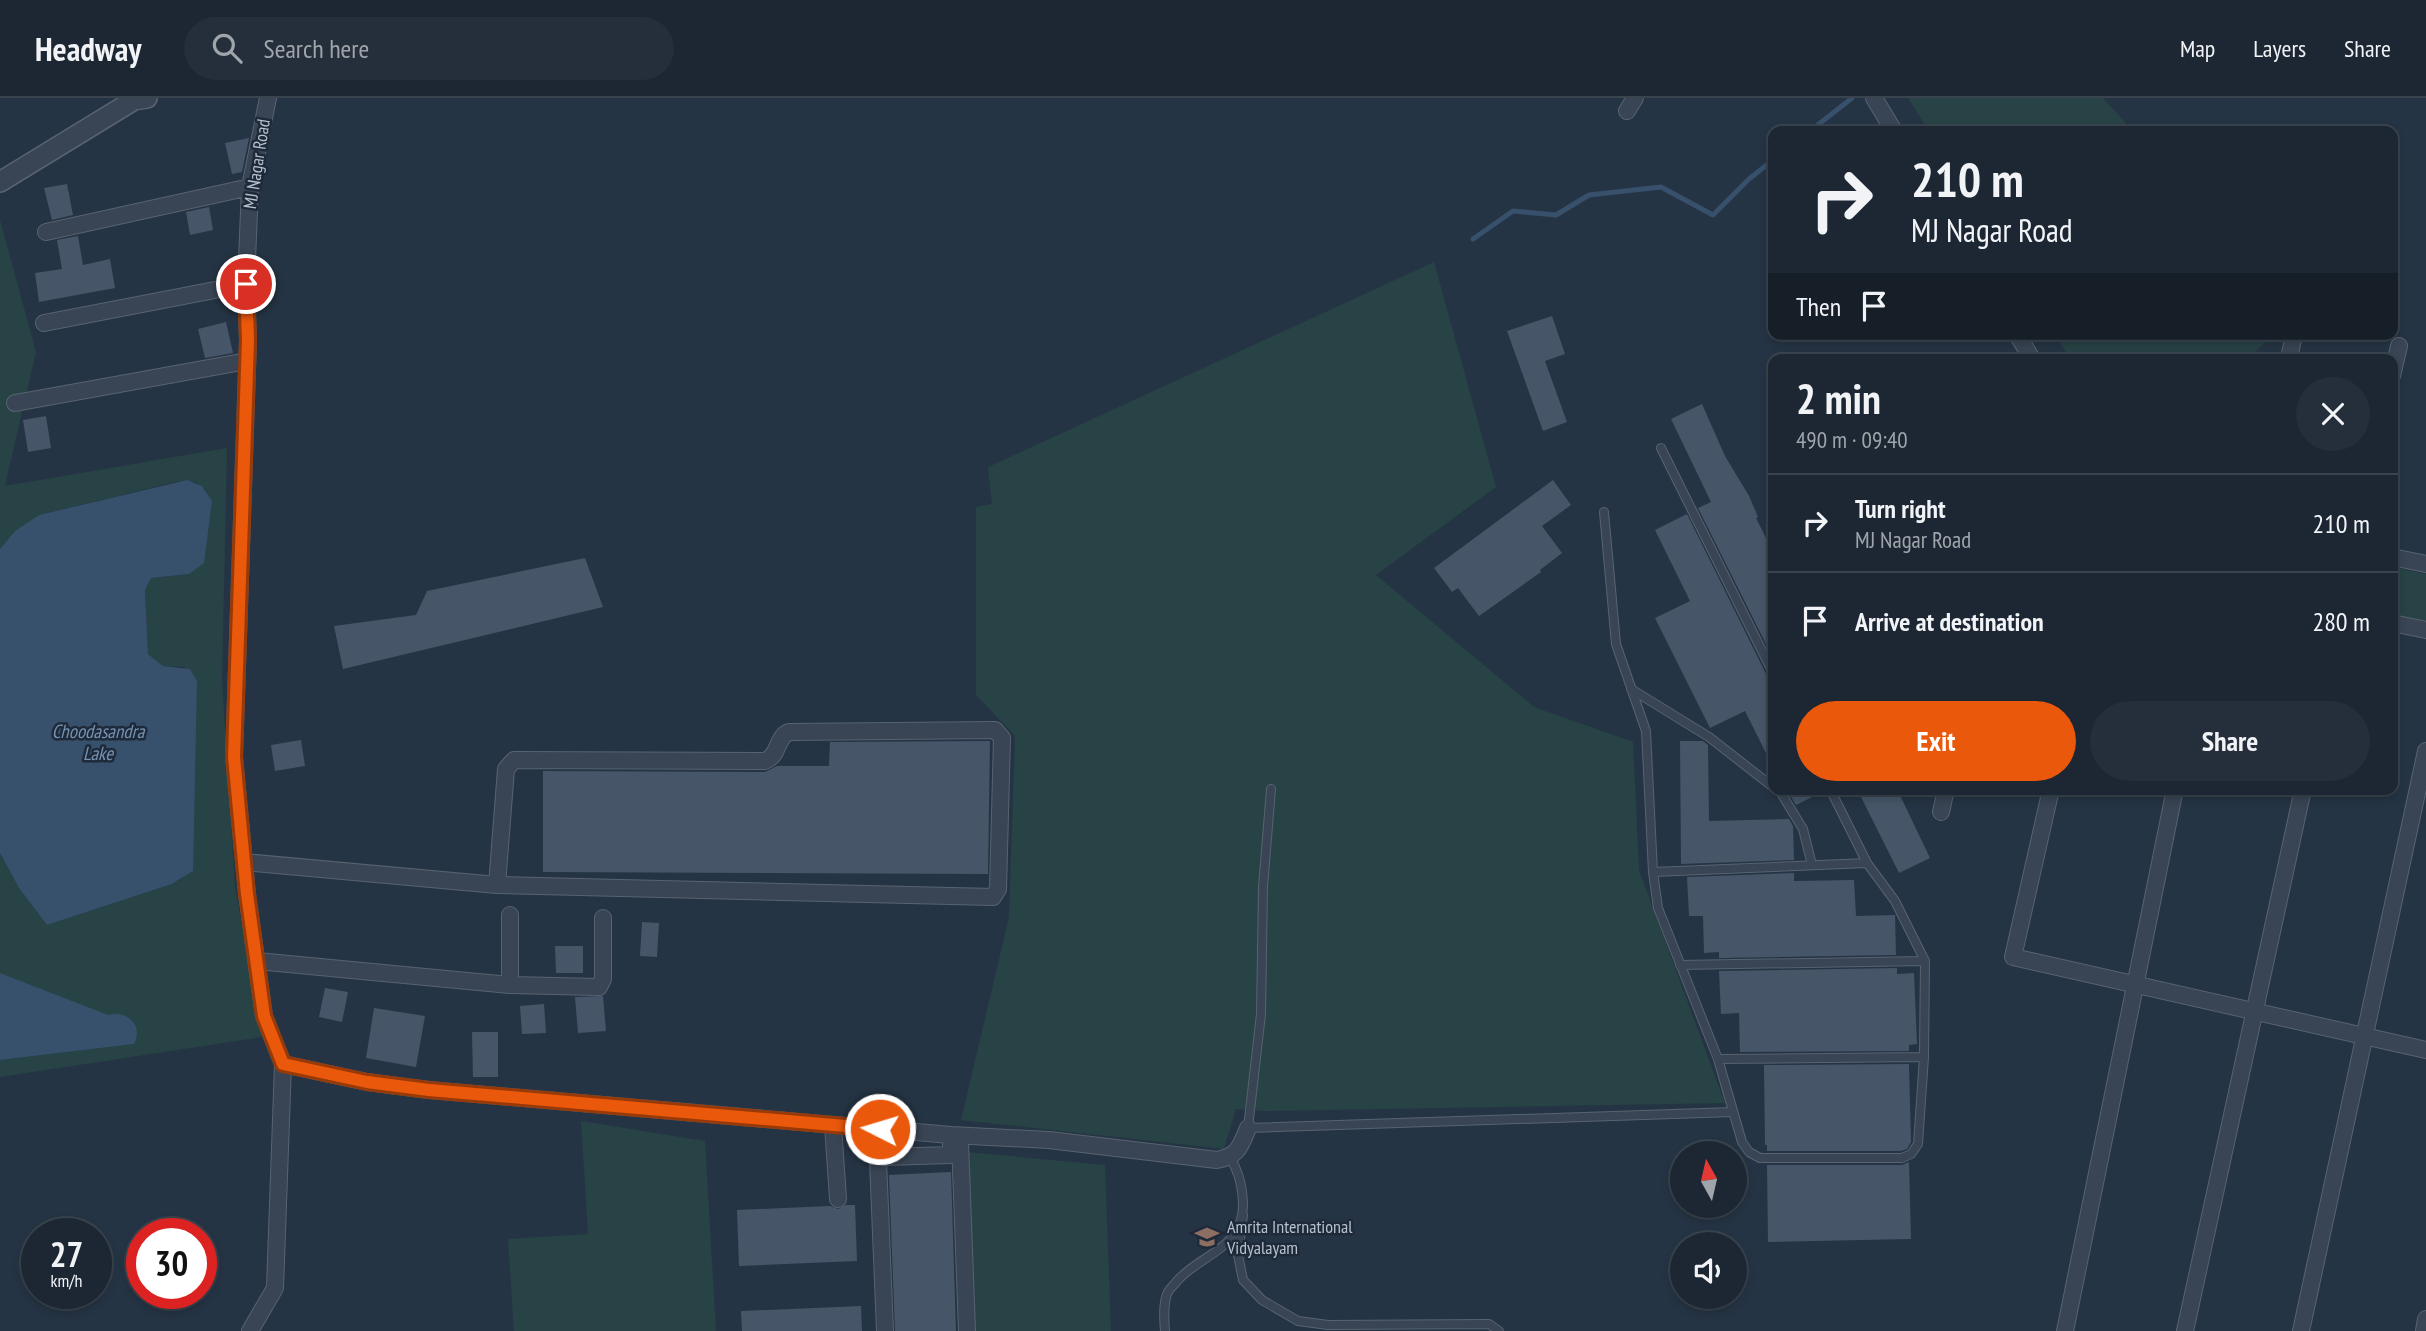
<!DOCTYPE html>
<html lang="en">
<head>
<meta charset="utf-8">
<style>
  body { margin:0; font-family:"PT Sans Narrow",sans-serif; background:#252f3b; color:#f1f3f6; height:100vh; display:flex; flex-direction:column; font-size:26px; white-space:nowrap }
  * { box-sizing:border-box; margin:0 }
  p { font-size:23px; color:#a0a5ac }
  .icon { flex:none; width:38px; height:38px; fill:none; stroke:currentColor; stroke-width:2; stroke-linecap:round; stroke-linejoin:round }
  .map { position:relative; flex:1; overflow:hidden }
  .sheet { position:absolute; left:1768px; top:256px; width:630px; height:441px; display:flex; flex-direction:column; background:#1c2733; border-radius:14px; box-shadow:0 4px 10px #0003,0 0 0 2px #3a444e }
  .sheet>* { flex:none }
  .banner { position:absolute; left:1768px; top:28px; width:630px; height:214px; border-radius:14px; box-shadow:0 4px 10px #0003,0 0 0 2px #3a444e; background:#1c2733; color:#f1f3f6; overflow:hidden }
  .needle { width:46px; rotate:352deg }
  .tools { position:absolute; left:1670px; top:1043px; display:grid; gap:14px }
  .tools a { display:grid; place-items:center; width:77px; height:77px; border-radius:50%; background:#1c2733; box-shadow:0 4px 10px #0003,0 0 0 2px #3a444e; font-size:35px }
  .speed { position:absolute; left:21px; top:1120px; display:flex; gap:14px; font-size:35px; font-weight:700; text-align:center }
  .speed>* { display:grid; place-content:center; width:91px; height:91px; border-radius:50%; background:#1c2733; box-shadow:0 4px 10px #0003,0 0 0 2px #3a444e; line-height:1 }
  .speed small { font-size:18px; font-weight:400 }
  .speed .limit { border:10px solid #d22; background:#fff; color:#111 }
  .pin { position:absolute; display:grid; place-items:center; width:60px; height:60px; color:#fff; margin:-30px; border:4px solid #fff; border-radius:50%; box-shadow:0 2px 7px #0007 }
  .me { position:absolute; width:77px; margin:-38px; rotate:275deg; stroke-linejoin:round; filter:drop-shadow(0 0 5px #0008) }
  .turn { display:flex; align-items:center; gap:24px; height:147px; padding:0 28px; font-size:32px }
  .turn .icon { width:91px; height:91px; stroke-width:2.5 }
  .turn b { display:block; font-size:49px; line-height:60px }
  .then { display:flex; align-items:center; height:66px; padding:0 28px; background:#0003; gap:14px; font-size:26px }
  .round { display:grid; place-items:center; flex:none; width:74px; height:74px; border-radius:37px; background:#252f3b }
  .summary { display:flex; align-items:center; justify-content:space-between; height:119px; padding:0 28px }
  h1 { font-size:42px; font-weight:700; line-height:52px }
  .action { display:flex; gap:14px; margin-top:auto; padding:14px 28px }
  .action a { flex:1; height:80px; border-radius:42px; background:#ea580c; color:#fff; font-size:28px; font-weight:700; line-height:80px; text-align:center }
  .action a+a { background:#252f3b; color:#f1f3f6 }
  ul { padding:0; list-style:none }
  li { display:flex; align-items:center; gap:21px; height:98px; padding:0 28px; border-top:2px solid #3a444e }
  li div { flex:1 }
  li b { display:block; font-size:26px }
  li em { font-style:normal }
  header { display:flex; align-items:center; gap:42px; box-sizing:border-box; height:98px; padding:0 35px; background:#1c2733; border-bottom:2px solid #3a444e }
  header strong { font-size:33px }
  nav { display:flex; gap:38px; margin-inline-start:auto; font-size:24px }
  .search { width:490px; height:63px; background:#252f3b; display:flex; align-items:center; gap:18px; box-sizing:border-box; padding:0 24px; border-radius:38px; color:#a0a5ac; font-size:26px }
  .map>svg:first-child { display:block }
</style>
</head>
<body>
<header>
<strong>Headway</strong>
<div class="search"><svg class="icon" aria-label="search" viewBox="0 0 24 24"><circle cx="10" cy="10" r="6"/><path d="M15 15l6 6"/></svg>Search here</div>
<nav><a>Map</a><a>Layers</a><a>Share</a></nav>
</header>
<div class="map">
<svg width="2426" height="1233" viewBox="0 0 2426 1233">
  <rect width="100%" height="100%" fill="#253444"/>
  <path fill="#274345" d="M1908,0H2103L2133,33H1929Z
    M0,122L36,254L5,388L227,350L222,582L235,788L262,939L0,979V962L134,946L108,918L0,875V755L19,790L47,827L172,786L183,780L185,569L163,568L148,556L145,492L151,480L189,476L206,392L195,384L179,383L39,417L15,433L0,451Z
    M1434,164L1496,389L1376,477L1534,609L1633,644L1639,772L1725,1005L1267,1013L1236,1011L1224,1051L961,1022L1009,819L1015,638L976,597V409L992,406L988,369Z
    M2055,236H2274L2247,261H2070Z
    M2392,469L2426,476V523L2392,516Z
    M581,1023L705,1043L716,1233H514L508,1141L588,1136Z
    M966,1054L1105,1067L1111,1233H973Z"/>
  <path fill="#37506c" d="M187,382L202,388L212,403L204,465L189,476L151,480L145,492L148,556L163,568L190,571L197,583L193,773L172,786L47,827L19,790L0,755V451L15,433L39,417Z
    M0,875L108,917C127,912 144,927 134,946L0,962Z"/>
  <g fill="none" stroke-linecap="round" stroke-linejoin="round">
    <path stroke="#37506c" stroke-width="5" d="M1810,33L1852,0
      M1473,141L1513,113L1556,117L1589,97L1661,89L1713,117L1749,81L1773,62"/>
  </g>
  <path fill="#465668" d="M249,40L242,74L232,76L225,45Z
    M67,86L73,117L52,122L44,90Z
    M209,109L213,132L190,137L186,114Z
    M78,138L83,167L110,161L115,190L39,204L35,175L62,171L57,142Z
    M1552,218L1565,256L1545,263L1567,324L1543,333L1507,233Z
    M226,224L233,255L205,260L198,231Z
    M1702,306L1725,358L1749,398L1758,419L1756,420L1773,454V560L1698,410L1711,404L1671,321Z
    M46,318L51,350L28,354L23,322Z
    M1553,382L1571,407L1542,428L1562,455L1540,472L1541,474L1479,518L1458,490L1452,494L1434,470Z
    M1687,416L1767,578L1773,581V669L1745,613L1710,630L1655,520L1690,503L1655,432Z
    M585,460L603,509L343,571L334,528L416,517L427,493Z
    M301,642L305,668L275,673L271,647Z
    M990,643L988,776L543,774V673L765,674L777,668H829L830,644Z
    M1680,643H1703L1708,647L1709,723L1789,721L1793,728L1794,762L1681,766Z
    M1786,691H1824V693L1796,707Z
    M1857,691H1897L1930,760L1899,775Z
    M1794,775V783L1854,782L1856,818L1895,817L1896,857L1719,860V854L1704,855L1703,818H1689L1687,779Z
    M642,824L659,825L657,859L640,858Z
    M555,848H583V875H556Z
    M1897,870V876L1914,875L1917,946L1909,947V953L1740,954L1739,915L1721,916L1719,873Z
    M325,890L348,894L342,924L319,919Z
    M603,898L606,933L578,935L575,899Z
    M544,906L546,935L522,936L520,908Z
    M374,910L425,918L416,969L366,960Z
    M472,934H498V979H473Z
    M1909,966L1911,1044L1907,1051L1901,1053H1767V1047H1765L1764,967Z
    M1909,1064L1911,1141L1768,1144L1767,1067H1902Z
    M951,1074L956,1233H895L889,1077Z
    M846,1107H855L857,1163L739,1168L737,1112L830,1108L838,1111Z
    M861,1208L862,1233H742L741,1213Z"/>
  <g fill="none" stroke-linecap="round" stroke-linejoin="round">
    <g stroke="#586371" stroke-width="10">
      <path id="service" d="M1661,350L1773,575
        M1604,414L1616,546L1646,633L1653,774L1658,810L1718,961L1742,1044L1749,1054L1760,1060H1902L1911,1056L1918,1046L1924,959L1925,863L1895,803L1867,765L1830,691
        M1631,591L1709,639L1773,689
        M1271,691L1263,789L1261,916L1248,1030L1733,1014
        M1776,691L1781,695L1803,731L1812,767
        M1653,774L1867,765
        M1680,867L1925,863
        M1718,961L1924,959
        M1243,1117L1238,1157L1243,1182L1262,1202L1298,1223L1328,1227L1489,1226L1499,1233
        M1165,1233C1164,1221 1163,1208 1167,1196C1169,1191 1174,1187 1177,1183C1202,1155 1244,1151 1243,1105C1242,1087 1239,1075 1230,1059"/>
    </g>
    <g stroke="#586371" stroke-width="18">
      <path id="minor" d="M1874,0L1894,33
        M1627,13L1635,0
        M46,134L250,89
        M44,225L246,186
        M2017,236L2032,261
        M2289,261L2293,241
        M2392,278L2399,248
        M15,305L247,263
        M2392,459L2426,466
        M2392,525L2426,532
        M2051,691L2013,859L2426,952
        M1941,714L1946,691
        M244,764L497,787L993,799L998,791L1002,640L995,632L789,634C776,639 780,657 765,663L514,662L506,671L497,787
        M510,817V887
        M257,863L510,887L599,889L603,881V820
        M283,966L367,984L429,992L951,1037L1049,1042L1217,1062C1238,1058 1240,1049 1248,1030
        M833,1027L838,1101
        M960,1044L967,1233
        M250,1233L275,1190L283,966L264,918L247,796L234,659L248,242L246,186L250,89L268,0
        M885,1233L878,1062L885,1059L951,1057V1037
        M2065,1233L2175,691
        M2185,1233L2303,691
        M2301,1233L2426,653
        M2424,1233L2426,1221"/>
    </g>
    <g stroke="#586371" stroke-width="22">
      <path id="tertiary" d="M0,84L134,2L147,0"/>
    </g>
    <use href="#service" stroke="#394554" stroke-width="8"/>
    <use href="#minor" stroke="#394554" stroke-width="16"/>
    <use href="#tertiary" stroke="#394554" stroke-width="19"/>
  </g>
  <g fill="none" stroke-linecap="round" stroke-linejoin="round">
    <g stroke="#983908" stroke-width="18">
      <path id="route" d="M246,186L248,242L234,659L247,796L264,918L283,966L367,984L429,992L880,1031"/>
    </g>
    <use href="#route" stroke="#ea580c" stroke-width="12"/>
  </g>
  <defs>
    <g id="school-bare" transform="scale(1.89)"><path d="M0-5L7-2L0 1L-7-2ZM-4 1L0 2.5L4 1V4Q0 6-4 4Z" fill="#8d6e63" stroke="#1e2a39" stroke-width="2.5" paint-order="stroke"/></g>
  </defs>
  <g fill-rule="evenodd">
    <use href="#school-bare" x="1207" y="1139"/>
  </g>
  <g text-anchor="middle" stroke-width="5" stroke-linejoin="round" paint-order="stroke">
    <g font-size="18" fill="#b7c0cd" stroke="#1e2a39">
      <text transform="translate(257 66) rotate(-81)" y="6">MJ Nagar Road</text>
    </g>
    <g font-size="18" fill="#b7c0cd" stroke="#1e2a39" text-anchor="start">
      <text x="1227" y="1135">Amrita International<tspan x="1227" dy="21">Vidyalayam</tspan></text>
    </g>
    <g font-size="19" font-style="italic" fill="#7592b2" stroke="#1e2a39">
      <text x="98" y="640">Choodasandra<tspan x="98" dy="22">Lake</tspan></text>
    </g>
  </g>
</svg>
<div class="tools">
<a><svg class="needle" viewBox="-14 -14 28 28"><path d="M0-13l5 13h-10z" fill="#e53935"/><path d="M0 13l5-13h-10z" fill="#a0a5ac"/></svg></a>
<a><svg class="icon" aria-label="sound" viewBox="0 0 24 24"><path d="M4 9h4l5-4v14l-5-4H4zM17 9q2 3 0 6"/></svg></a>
</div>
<div class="speed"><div>27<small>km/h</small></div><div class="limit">30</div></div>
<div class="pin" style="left:246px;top:186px;background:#d93025"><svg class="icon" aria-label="arrive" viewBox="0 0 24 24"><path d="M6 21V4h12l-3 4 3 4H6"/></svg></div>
<svg class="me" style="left:880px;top:1031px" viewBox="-20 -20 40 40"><circle r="17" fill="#ea580c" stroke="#fff" stroke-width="3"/><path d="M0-11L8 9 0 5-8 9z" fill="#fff"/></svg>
<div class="banner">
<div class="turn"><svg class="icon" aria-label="right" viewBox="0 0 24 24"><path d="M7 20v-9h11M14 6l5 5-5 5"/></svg><div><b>210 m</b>MJ Nagar Road</div></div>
<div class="then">Then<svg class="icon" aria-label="arrive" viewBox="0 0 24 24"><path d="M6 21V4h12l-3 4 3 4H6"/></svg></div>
</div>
<section class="sheet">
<div class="summary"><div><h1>2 min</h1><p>490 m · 09:40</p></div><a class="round"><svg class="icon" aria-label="close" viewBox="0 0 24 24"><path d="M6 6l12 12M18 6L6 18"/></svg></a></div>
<ul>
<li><svg class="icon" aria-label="right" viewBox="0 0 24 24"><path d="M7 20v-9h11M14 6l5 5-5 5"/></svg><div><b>Turn right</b><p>MJ Nagar Road</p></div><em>210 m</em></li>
<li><svg class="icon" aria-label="arrive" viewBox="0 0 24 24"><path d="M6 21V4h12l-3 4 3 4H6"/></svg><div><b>Arrive at destination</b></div><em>280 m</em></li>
</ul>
<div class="action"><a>Exit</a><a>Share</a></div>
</section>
</div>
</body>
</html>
